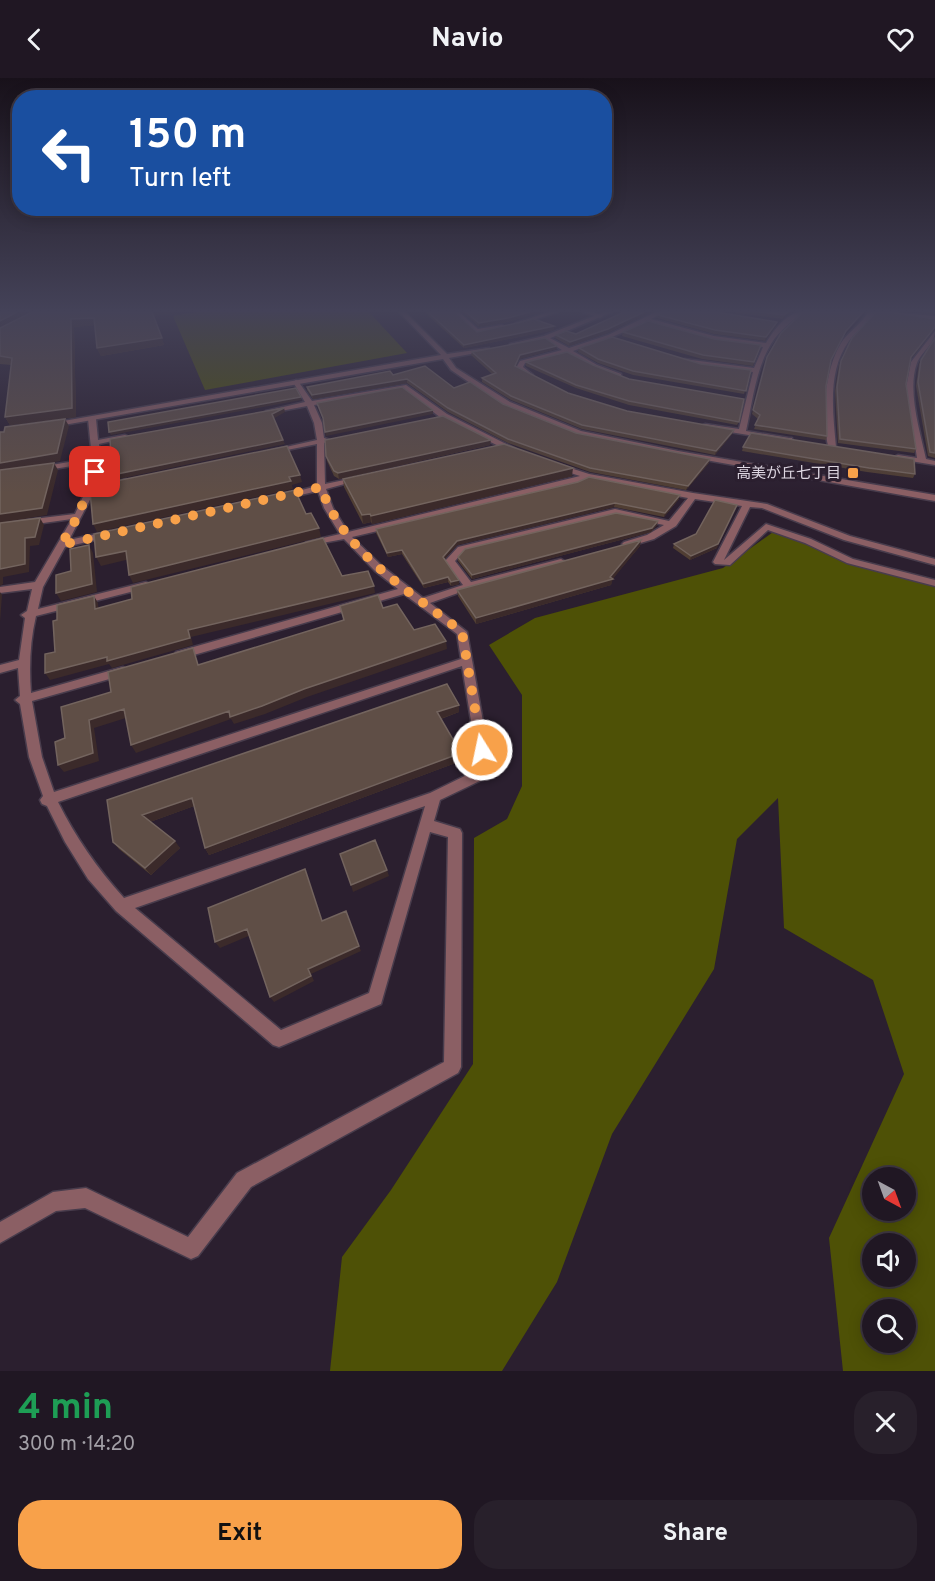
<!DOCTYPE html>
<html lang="en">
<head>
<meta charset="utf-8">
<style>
  body { margin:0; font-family:Overpass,"Noto Sans JP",sans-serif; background:#28202b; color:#f1f3f6; height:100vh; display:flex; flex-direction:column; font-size:22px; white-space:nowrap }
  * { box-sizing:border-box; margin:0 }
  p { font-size:20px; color:#a29fa6 }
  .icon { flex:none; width:33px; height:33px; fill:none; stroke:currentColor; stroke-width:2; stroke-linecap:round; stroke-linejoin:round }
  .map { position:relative; height:1293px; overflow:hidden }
  .drawer { display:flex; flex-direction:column; background:#201723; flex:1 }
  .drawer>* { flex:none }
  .guide { position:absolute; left:12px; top:12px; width:600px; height:126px; border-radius:24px; box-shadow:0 3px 15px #0003,0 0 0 2px #3d3641; background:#1a4fa0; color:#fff; overflow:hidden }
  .needle { width:39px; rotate:139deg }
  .buttons { position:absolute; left:862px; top:1089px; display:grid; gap:12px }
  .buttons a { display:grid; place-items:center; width:54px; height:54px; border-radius:50%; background:#201723; box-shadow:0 3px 15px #0003,0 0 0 2px #3d3641; font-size:30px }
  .pin { position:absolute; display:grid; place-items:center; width:51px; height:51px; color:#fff; margin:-26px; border-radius:12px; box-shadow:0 3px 9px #0006 }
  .me { position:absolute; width:66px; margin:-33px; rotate:350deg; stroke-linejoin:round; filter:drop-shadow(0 0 4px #0008) }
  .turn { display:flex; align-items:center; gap:21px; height:126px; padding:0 18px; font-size:27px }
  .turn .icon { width:78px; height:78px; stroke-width:2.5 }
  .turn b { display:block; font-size:42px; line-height:51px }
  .round { display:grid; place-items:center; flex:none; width:63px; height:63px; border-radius:24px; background:#28202b }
  .summary { display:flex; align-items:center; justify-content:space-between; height:102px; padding:0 18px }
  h1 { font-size:36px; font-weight:700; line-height:45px; color:#1e9e55 }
  .primary-button { display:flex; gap:12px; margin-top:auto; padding:12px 18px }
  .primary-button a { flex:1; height:69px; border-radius:24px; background:#f8a14a; color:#111; font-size:24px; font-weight:700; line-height:69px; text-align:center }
  .primary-button a+a { background:#28202b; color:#f1f3f6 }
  header { display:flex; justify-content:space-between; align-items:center; height:78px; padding:0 18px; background:#201723; font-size:27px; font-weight:700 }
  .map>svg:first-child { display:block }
</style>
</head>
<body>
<header><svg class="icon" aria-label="back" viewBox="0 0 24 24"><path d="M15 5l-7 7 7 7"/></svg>Navio<svg class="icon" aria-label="heart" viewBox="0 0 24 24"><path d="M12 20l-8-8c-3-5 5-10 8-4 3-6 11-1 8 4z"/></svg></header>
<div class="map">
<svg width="935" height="1293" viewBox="0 0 935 1293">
  <rect width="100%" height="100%" fill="#2b1f2f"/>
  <path fill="#4e5106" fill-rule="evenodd" d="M196,234H369L407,275L205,312L173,238Z
    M776,452L852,481L935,503V1293H843L829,1160L904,996L873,902L784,850L778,720L737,761L714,891L612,1056L557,1204L502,1293H330L342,1179L391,1112L473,986L474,760L507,741L522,708V617L489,567L535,540L723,490ZM873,1100H906V1132H873ZM873,1166H906V1198H873ZM873,1232H906V1264H873Z"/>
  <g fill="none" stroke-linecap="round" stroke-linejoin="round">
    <g stroke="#483c4c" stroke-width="3">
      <path id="minor" d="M453,234H459L478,251L502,247L505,249L475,254Z
        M549,234H558L521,246L516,245Z
        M583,234H593L603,238L600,240Z
        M656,234H664L651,241L714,258L766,265C773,253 787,234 802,234C793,243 783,250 775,260C756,286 753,322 746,353L789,360H792V364L705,350L701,348L705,346L739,351L753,294L686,284L684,283V281L754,290L763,269L714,262L647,244L612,259L573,273L597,287L621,296V298L593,289L567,275L525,285L523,289L533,297V299H529L516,290L520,283L562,272L544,261V259H548L569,270L608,257Z
        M868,234H874C868,246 857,252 849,263C827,293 833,334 836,369L829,371C820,341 825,288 843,262C851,252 862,245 868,234Z
        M886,234L935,238V242L889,236Z
        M935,253C935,266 922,273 917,285C907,312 920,353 926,381L935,383V387L898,381L894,379L898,377L917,380L906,310L911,284Z
        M296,302L298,303L312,323L406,307L447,336L518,372L511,374L441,340L403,310L314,327L322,345L324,360L330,362L324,365L325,406L359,399L363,401L326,411L333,430L348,454L580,398L555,390L554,388L558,386L589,396L693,415L767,426L850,458L935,481V487L844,462L762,430L750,429L724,482L766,446L811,461L853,481L935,502V508L847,485L805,465L768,452L730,487L715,486L713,484L742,428L695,421L676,448L654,461L627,469L622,466L624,464L647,457L664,447L615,437L464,473L455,483L471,504L561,481L566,484L564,486L472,510L430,525L467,554L492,694L490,698L440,722L434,743L460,751L462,755L461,989L458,995L251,1109L198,1178L191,1181L85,1130L56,1133L0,1165V1144L53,1114L86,1110L188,1159L237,1095L444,984L448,759L430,754L381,926L279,969L273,967L116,833L88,801L65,764L47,728L42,726L40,722L43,718L29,679L20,626L15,622L20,618L18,590L0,595V587L19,582L25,540L21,537L27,533L32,511L0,515V509L35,504L72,441L0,451V445L75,436L87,410L92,385L40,393L36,391L40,389L92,380L88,341L92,339L96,341L98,362L125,357L129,359L99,366L100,389L96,408L126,401L130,404L94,414L69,462L110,453L115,456L113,458L65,469L43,509L38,531L146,504L151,507L150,509L36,538C30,563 29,589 31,615L123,589L129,593L127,596L32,623L42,679L54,714L461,581L457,556L404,516L180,581L176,580L175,577L176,574L398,511L375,493L344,461L306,468V464L340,456L324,430L318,413L283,421L279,418L317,408V366L272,375L268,373L317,362L314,345L307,328L270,335L266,333L305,324L293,304ZM588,401L688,420L669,443L615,431L458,469L445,483L463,507L423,520L382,488L352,459L577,406ZM462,588L479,691L430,715L124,820C97,790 76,760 58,724ZM425,728L369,915L281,952L135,830Z"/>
    </g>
    <g stroke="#483c4c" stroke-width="3">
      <path id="tertiary" d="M399,234H405L447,276L489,270V272L487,273L449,280L456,290L510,324L581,353L678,373L935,417V423L678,377L576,357L504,328L451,292L443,281L52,349L48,347L52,345L441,277Z
        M604,234H612L548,261L513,268L510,266L544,258Z"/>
    </g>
    <use href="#minor" fill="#8b5f64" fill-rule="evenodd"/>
    <use href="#tertiary" fill="#8b5f64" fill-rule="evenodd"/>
  </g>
  <path fill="#503e33" d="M0,234L153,238L164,267L101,278L97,270L95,247L74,249L76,339L10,347L5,339L11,287L0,286Z
    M424,234H455L477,254L554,252L464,270Z
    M462,234H541L507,244L479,249Z
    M624,234H651L607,255L569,268L555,260L556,257L576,256Z
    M731,234H791L783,241Z
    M914,234H935V236Z
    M890,235L935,241V251L911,281L906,306L916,371L914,375L838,365L835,313L839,287L852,260L875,236Z
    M658,237L777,244L776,248L765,263L714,256L657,240Z
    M623,254L714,261L761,267L753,288L702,281L622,258Z
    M844,257L831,283L826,308L827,358L826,362L754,351L758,341L752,336L766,283Z
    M935,260V380L928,378L916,308L919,286Z
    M557,268L556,271L519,281L516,289L568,315L627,333L734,352L732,356L715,377L582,351L511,322L482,304V300L492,296L471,277L472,274Z
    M579,270L701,286L751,292L744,316L633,297L598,285L578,274Z
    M526,284L593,287L739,344L737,347L629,327L576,310L526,288Z
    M393,297L454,310L503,326L576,355L709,385L686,412L590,394L508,365L448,334L407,305L313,321L307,312V309Z
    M490,367L339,401L334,398L327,383L326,378Z
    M743,369L915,396L913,400L867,394L742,373Z
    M572,398L372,446L371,444L363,446L344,409L343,401Z
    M578,404L679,421L664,439L614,429L457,467L444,481L459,506L451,508L448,504L424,510L402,476L388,479L376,455V451Z
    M657,447L651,454L472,501L458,483V479Z
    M674,466L717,470L690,482L673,470Z
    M640,468L612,501L611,507L476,546L458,518L457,512Z
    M459,627V634L441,641L461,675V683L209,777L205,770L194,728L150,744L180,770L151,797L119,771L113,764L107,722Z"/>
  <path fill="#3b2a2a" d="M17,234H35L0,252V243Z
    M152,234H181L153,238Z
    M530,234H541L507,244L479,249V245Z
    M644,234H651L607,255L569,268L570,264Z
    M788,234H791L783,241L784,237Z
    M863,234H865L844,257L846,253Z
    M94,240L97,247L74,249L76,339L10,347L5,339L71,241Z
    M777,244L776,248L765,263L766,259Z
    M554,248V252L464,270V267Z
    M935,249V251L909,283L911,279Z
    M162,260L164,267L101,278L97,270Z
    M557,268L556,271L519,281L515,292V288L520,277Z
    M407,301V305L313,321L312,317Z
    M301,319V322L111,357L109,354Z
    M284,330L285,334L273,341L272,336Z
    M433,332V336L326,358L325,354Z
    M65,341L69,348L60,383L0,394V385Z
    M734,352L732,356L715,377L716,373Z
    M283,362L285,366L114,402L112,397Z
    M491,362L490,367L339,401L338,395Z
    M710,381L709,385L686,412L688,408Z
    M54,385L58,392L47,437L0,445V436Z
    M573,390L572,398L372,446L371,438Z
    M300,397L302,404L292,407L293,411L97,454L93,446Z
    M680,417L679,421L664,439L665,435Z
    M615,425L614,429L457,467L443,483V479L457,463Z
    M735,431L717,470L690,482L691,478Z
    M370,436L371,444L363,446L362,437Z
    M40,440L44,447L39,467L30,468L29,494L3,499V506L0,508V491Z
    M658,443L657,447L651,454L472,501V497Z
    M319,450L321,459L133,505L129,497Z
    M641,462L640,468L612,502L613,501L611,507L476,546V540L610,499Z
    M89,467L93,475L97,514L61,523L56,515Z
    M402,472V476L388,479L387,475Z
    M126,473L130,481L101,488L96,479Z
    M448,499V504L424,510L423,506Z
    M459,502V506L451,508V504Z
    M374,508L375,515L191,559L193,567L112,590L109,586L50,602L45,595L107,579L188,552Z
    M0,514L2,517L0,544Z
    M94,518L98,525L99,537L95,531Z
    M446,563L447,571L307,619L265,636L234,646L231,641L136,675L131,667L229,633L304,611Z
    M459,627V634L437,642V634Z
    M124,631L129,639L94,650L99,683L64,694L58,687L89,642Z
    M461,675V683L209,777L205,770Z
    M192,720L197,727L147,745L142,737Z
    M175,763L180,770L151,797L145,790Z
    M387,792L389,798L353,814L351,807Z
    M247,851L251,857L220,870L215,864Z
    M359,868L361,873L311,896L314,903L274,924L270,919L308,891Z"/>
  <path fill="#5f4e46" stroke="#73645e" stroke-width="1.5" d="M0,234H17L0,243Z
    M32,234H152L162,260L97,270L94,240L71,241L72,330L5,339L12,280L0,278V250Z
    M428,234H455L477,254L534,241L554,248L464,267Z
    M466,234H530L508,240L479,245Z
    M624,234H644L608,251L570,264L556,257L566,253L576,256Z
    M663,234H716L777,244L766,259L715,252L658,237Z
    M759,234H788L784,237Z
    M803,234H863L846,253L831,282L826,308L827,358L755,347L760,337L753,332L767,279L781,255Z
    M876,234H889L935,241V249L911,279L906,306L916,371L840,361L837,309L841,283L852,260Z
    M648,243L714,261L761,267L754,284L703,277L623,254Z
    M612,259L701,286L751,292L746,313L633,293L598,281L579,270Z
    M545,260L557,268L520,277L515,288L568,315L627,333L734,352L716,373L582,347L511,318L482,300L496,295L472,274Z
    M935,260V375L930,374L918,304L921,282Z
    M567,274L593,287L629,301L744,321L739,344L629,323L576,307L526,284Z
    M425,288L454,310L470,304L503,326L576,355L710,381L688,408L590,390L508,361L448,330L407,301L312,317L307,309L390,293L393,297Z
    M402,309L433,332L325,354L323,340L317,325Z
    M296,310L301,319L109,354L108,344Z
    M284,330L272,336L283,362L112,397L110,361Z
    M443,338L491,362L338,395L334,393L326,378L325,362Z
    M65,341L57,375L0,385V354H4L5,349Z
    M751,355L914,381L915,396L869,390L743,369Z
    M504,366L573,390L371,438L370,436L362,437L343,401Z
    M287,368L300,397L289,399L291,403L93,446L90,413L112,408L111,404Z
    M54,385L42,430L0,436V392Z
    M589,399L680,417L665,435L615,425L457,463L443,479L459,502L451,504L448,499L423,506L402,472L387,475L376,451L578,404Z
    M295,412L306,436L311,435L319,450L129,497L126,473L96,479L94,456Z
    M715,422L737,427L718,466L691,478L674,466L696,456Z
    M616,435L658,443L652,450L472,497L458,479L465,471Z
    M40,440L35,459L25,460V486L0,491V445Z
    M323,460L342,498L368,493L374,508L188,552L190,560L107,583V579L45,595V576L55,574L53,543L57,542V527L94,518L95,531L132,521L131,509Z
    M641,462L610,499L613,501L476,540L457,512Z
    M89,467L92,506L56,515V497L71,493L70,471Z
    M378,517L383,530L397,526L414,552L435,546L446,563L304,611L262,628L230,639L229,633L131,667L124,631L89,642L93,675L58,687L55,664L65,660L61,629L111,614L108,594L193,570L198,587L344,542L340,528Z
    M447,606L459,627L437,634L461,675L205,770L192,720L142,737L175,763L145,790L113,764L107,722Z
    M375,762L387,792L351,807L340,776Z
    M305,791L322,843L346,833L359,868L308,891L311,898L270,919L247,851L215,864L208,830Z"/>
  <linearGradient id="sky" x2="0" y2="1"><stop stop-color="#18111a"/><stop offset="0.56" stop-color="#444258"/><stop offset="1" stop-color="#444258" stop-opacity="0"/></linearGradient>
  <rect width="935" height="415" fill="url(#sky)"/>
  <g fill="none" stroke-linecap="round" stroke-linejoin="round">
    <path stroke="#f8a14a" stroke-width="10" stroke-dasharray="0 18" d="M95,394L78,438L61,467L321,409C343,475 410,513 462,554L482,672"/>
  </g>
  <rect fill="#f8a14a" stroke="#2b1f2f" stroke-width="2" x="847" y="389" width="12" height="12" rx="3"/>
  <g text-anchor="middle" stroke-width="6" stroke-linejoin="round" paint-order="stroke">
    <g font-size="15" fill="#ded7e2" stroke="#2b1f2f" text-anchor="end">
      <text x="841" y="400">高美が丘七丁目</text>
    </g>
  </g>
</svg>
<div class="buttons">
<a><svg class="needle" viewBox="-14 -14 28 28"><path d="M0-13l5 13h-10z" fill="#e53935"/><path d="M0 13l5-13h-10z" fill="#a29fa6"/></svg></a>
<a><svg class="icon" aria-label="sound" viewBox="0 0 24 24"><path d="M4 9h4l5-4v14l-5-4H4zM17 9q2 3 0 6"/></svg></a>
<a><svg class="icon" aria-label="search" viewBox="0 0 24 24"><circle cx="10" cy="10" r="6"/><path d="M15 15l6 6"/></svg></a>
</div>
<div class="pin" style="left:95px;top:394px;background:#d93025"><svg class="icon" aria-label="arrive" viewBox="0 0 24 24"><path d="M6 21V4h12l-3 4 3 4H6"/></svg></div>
<svg class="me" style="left:482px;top:672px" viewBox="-20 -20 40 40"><circle r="17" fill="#f8a14a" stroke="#fff" stroke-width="3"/><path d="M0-11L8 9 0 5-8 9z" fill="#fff"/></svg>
<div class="guide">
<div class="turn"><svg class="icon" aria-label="left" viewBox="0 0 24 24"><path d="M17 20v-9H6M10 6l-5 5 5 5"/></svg><div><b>150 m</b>Turn left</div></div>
</div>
</div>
<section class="drawer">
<div class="summary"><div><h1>4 min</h1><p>300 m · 14:20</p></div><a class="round"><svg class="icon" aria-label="close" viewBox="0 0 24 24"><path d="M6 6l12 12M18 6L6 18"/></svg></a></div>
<div class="primary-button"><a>Exit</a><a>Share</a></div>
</section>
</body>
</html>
